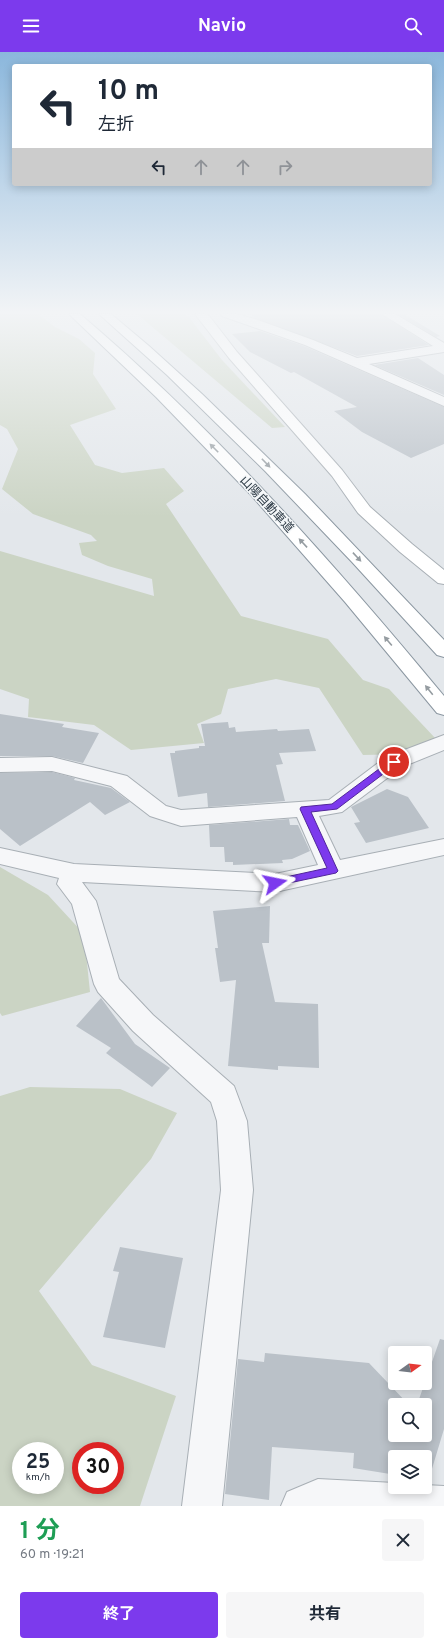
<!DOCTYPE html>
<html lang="ja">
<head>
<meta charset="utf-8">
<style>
  body { margin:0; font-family:Overpass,"Noto Sans JP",sans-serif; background:#f6f6f7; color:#1f2937; height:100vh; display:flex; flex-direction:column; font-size:15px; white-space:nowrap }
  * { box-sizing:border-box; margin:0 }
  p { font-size:13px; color:#747a83 }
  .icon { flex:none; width:22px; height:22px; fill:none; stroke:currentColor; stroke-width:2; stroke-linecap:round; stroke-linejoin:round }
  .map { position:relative; height:1454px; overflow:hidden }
  .drawer { display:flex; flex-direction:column; background:#fff; flex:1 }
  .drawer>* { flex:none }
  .guide { position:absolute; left:12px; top:12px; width:420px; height:122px; border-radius:4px; box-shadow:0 2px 10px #0003; background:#fff; color:#1f2937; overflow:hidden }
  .needle { width:26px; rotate:75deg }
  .controls { position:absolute; left:388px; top:1294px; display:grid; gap:8px }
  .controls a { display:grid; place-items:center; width:44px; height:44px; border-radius:4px; background:#fff; box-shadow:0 2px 10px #0003; font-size:20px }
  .speed { position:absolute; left:12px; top:1390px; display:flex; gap:8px; font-size:20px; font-weight:700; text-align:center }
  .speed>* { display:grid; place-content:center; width:52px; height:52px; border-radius:50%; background:#fff; box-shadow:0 2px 10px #0003; line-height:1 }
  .speed small { font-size:10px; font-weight:400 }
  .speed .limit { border:6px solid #d22; background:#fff; color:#111 }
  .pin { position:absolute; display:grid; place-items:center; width:34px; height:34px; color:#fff; margin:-17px; border:2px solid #fff; border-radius:50%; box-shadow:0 1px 4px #0007 }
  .me { position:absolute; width:44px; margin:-22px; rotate:78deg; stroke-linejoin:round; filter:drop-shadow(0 0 3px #0008) }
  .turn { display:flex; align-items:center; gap:14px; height:84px; padding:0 20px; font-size:18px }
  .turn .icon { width:52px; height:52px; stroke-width:2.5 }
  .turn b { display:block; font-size:28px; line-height:34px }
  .lanes { display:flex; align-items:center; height:38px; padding:0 20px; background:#0003; justify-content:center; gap:20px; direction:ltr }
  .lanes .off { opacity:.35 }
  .round { display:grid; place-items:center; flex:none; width:42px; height:42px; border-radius:4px; background:#f6f6f7 }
  .head { display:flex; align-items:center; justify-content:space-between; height:68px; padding:0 20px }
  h1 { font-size:24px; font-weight:700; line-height:30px; color:#1e9e55 }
  .action { display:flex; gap:8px; margin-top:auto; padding:8px 20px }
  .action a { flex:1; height:46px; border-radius:4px; background:#7c3aed; color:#fff; font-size:16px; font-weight:700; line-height:46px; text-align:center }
  .action a+a { background:#f6f6f7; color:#1f2937 }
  header { display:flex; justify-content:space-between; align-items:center; height:52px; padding:0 20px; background:#7c3aed; color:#fff; font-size:18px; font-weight:700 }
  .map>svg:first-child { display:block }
</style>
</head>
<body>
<header><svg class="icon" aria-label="menu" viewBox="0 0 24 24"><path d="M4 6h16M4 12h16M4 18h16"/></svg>Navio<svg class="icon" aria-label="search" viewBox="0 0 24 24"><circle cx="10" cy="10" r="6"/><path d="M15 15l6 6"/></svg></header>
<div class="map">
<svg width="444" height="1454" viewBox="0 0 444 1454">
  <rect width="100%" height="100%" fill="#e3e7eb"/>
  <path fill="#cbd4c4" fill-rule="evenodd" d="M0,262H38L55,275L79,287L95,301L93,322L116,357L70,373L95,413L122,421L164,416L184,439L166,452L241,564L328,587L363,628L389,637L436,687L409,702L363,703L319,636L276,627L228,637L221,662L197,672L204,691L131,698L94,673L28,665L29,647L0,637V499L154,544L152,527L108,514L82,503L79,491L97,489L91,483L33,462L2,437L18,397L7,377L0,373Z
    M137,262H185L188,264L222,308L285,375L272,376Z
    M0,815L48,843L84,882L90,940L2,964L0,961Z
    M30,1035L120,1037L177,1061L151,1107L39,1239L92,1313L176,1344L140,1454H0V1044ZM21,1399H55V1433H21ZM81,1399H115V1433H81Z"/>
  <path fill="#bac1c8" d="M250,262H381L429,293L357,304L255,266Z
    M397,262H404L440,284L436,285Z
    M260,279L304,294L444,355V392L411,406L362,380L334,359L357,355L294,320L291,321L250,300L232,282Z
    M418,306L444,323V343L374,313Z
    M0,662L64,672L62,675L99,681L83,711L52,704H0Z
    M228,670L229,676L235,675L236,680L277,677L278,679L309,677L316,699L279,701L283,712L276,713L285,749L208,755L207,741L178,745L170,701H175V699L199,696V694H205L201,672Z
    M52,720L75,726L74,728L111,736L130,750L105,763L90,750L20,794L0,777V721Z
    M387,737L408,745L429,776L366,791L354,771L360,770L351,755Z
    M289,767L290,773H298L310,799L292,807L282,808L283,811L233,813V810H225L224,795H210L209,773Z
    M270,854L269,891H262L275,950L318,952L319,1016L278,1014V1018L228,1014L236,928L220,930L215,896H218L213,859Z
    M101,946L135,992L170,1016L152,1035L106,1001L111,996L76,974Z
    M120,1195L183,1206L165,1296L103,1285L119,1220L113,1219Z
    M440,1287L444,1288V1377L428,1430L425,1429V1405H395V1413L392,1412L390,1422L353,1416L354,1401L272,1395L269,1448L225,1442L238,1307L264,1310L265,1301L369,1311L409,1353H395V1383H425V1353H417Z"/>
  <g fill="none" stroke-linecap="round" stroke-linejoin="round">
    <g stroke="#a8afb5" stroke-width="2">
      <path id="street" d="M220,262H237L258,268L313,288L357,306L433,294L382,262H395L444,291V300L369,312L444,345V354L305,293L222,264Z
        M444,683V698L402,715L342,760L319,764L340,808L444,787V803L275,840L82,830L96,849L119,927L153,963L234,1034L247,1069L253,1138L222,1454H182L221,1138L217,1069L211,1050L133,979L98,940L94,932L72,852L57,832L59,826L0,812V796L74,812L275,822L318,813L297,765L181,774L150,764L111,734L52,719L0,720V706L52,705L127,724L166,754L181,758L329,748L386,705Z
        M318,1427L395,1431V1435H425V1433L444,1434V1454H281L287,1440Z"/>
    </g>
    <g stroke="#a8afb5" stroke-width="2">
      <path id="secondary" d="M195,262H206L210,265L237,300L342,418L370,455L412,492L444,518V532L438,531L400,500L358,461L332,424L229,306Z"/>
    </g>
    <g stroke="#8b97a1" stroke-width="2">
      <path id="highway" d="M69,262H80C214,376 332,509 444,644V663L437,661L345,550L250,442L156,345Z
        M99,262H111L149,294L202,342L305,442L444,588V605L437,603L352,510L265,419L167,323Z"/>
    </g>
    <use href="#street" fill="#f6f7f9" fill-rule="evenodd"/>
    <use href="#secondary" fill="#fff" fill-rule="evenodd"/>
    <use href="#highway" fill="#fff" fill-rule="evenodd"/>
  </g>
  <defs><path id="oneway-solid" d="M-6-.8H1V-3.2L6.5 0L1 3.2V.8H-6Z"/></defs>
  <g fill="#959ca1">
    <use href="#oneway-solid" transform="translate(214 396) rotate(-135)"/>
    <use href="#oneway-solid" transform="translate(266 411) rotate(46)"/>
    <use href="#oneway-solid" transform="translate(303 491) rotate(-133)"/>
    <use href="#oneway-solid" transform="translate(357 505) rotate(47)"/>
    <use href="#oneway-solid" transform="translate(388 589) rotate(-130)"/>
    <use href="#oneway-solid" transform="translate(429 638) rotate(-129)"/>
  </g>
  <linearGradient id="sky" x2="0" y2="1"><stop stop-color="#8bb7dc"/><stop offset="0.56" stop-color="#f2f4f6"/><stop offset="1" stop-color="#f2f4f6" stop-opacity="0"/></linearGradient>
  <rect width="444" height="465" fill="url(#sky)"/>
  <path fill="#7c3aed" stroke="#51269a" d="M391,708H397L399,710L337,757L311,760L338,819L336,821L275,834L272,833L270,831L272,828L327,816L300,757L301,755L332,752Z"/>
  <g text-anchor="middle" stroke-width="3" stroke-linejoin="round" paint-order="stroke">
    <g font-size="12" fill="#2b3843" stroke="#f3f6f8">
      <text transform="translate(267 452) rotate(47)" y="4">山陽自動車道</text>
    </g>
  </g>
</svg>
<div class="controls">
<a><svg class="needle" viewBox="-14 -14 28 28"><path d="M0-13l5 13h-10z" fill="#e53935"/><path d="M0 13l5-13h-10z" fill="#747a83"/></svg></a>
<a><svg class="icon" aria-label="search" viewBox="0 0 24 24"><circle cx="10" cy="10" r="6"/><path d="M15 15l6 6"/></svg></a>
<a><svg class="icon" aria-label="layers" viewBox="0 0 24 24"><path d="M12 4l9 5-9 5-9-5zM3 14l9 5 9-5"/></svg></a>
</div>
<div class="speed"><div>25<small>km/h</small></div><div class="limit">30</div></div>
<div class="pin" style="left:394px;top:710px;background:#d93025"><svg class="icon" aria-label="arrive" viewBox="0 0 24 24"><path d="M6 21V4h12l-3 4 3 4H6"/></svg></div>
<svg class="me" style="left:275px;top:831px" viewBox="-20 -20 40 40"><path d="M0-17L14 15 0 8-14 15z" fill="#7c3aed" stroke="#fff" stroke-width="4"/></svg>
<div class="guide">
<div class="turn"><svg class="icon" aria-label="left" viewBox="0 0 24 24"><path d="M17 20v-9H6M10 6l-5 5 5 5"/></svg><div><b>10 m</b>左折</div></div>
<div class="lanes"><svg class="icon" aria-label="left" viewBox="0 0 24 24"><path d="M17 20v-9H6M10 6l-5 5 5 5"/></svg><svg class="icon off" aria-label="ahead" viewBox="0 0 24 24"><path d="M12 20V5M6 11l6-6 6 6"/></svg><svg class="icon off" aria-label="ahead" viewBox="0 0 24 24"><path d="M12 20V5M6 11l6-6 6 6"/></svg><svg class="icon off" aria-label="right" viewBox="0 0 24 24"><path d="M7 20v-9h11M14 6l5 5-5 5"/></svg></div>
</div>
</div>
<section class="drawer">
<div class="head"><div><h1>1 分</h1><p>60 m · 19:21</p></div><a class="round"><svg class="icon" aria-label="close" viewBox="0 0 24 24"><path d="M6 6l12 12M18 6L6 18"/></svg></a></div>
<div class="action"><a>終了</a><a>共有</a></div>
</section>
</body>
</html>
